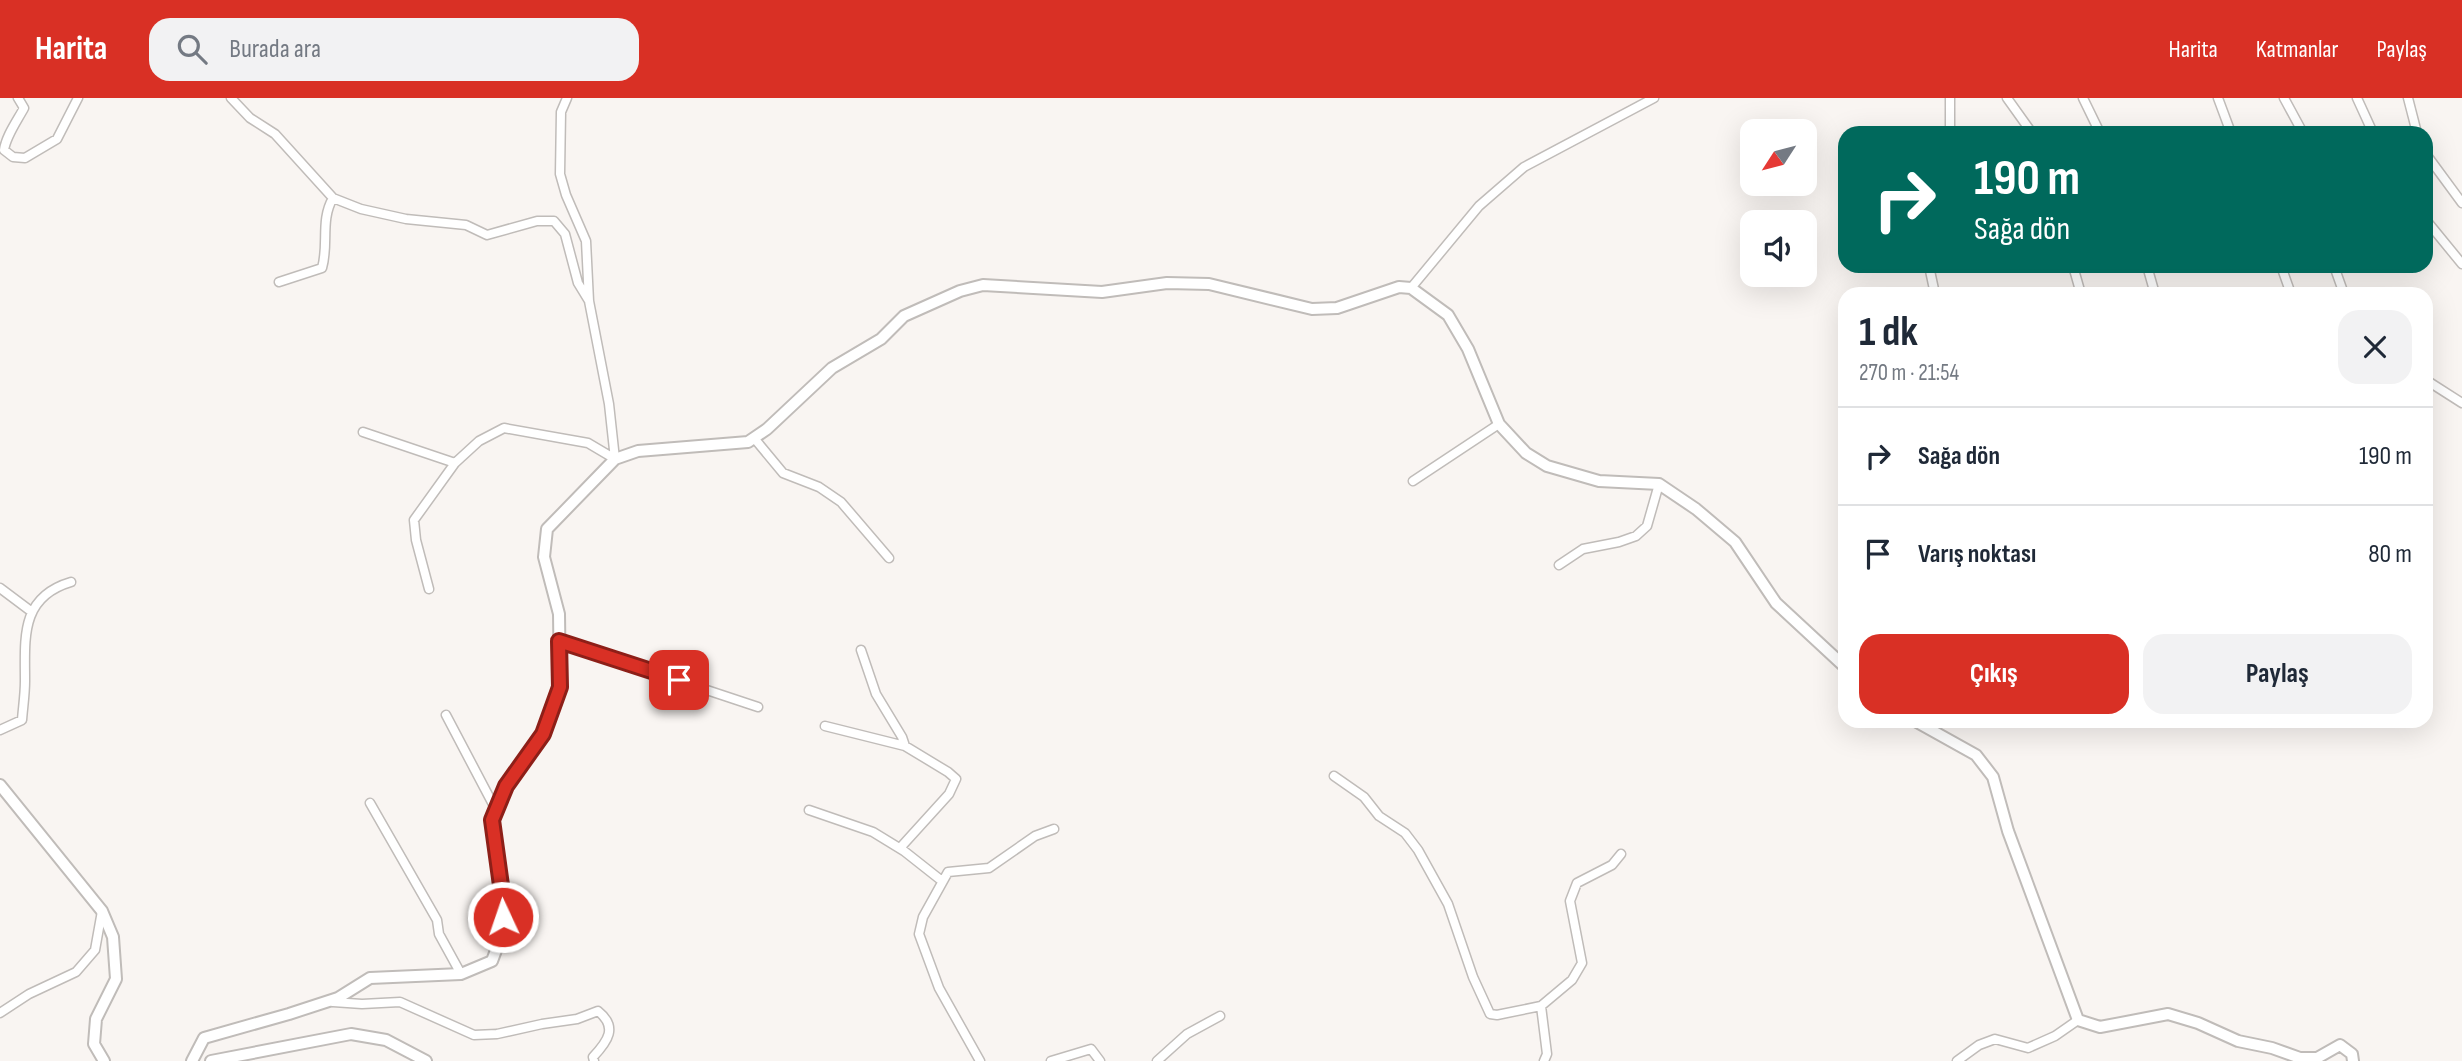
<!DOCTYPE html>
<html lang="tr">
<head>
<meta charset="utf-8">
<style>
  body { margin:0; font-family:"Sofia Sans Condensed",sans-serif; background:#f2f2f3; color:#1f2937; height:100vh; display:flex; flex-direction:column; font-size:26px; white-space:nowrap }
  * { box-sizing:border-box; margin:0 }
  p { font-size:23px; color:#747a83 }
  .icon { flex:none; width:38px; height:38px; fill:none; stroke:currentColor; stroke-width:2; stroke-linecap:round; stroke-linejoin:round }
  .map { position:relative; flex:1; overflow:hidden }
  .sheet { position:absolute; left:1838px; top:189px; width:595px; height:441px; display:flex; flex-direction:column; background:#fff; border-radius:21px; box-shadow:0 7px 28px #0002 }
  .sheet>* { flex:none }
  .guide { position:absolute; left:1838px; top:28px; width:595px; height:147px; border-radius:21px; box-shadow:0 7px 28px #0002; background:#00695c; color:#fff; overflow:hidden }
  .needle { width:46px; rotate:234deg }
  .buttons { position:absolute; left:1740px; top:21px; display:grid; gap:14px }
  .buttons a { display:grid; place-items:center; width:77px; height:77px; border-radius:14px; background:#fff; box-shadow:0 7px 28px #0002; font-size:35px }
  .pin { position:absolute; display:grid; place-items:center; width:60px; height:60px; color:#fff; margin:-30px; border-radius:14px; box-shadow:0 4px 10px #0006 }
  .me { position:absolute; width:77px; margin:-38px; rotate:357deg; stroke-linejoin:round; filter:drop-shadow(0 0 5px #0008) }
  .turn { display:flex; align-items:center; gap:24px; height:147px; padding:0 21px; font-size:32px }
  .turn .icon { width:91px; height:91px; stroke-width:2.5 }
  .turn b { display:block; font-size:49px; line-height:60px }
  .round { display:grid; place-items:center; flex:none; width:74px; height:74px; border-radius:21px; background:#f2f2f3 }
  .headline { display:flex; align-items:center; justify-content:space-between; height:119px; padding:0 21px }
  h1 { font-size:42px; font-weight:700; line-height:52px }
  .primary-button { display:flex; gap:14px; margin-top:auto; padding:14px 21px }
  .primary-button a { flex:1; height:80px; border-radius:21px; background:#d93025; color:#fff; font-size:28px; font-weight:700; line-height:80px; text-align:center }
  .primary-button a+a { background:#f2f2f3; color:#1f2937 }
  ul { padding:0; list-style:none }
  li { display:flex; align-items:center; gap:21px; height:98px; padding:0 21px; border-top:2px solid #e0e1e3 }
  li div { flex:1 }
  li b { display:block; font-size:26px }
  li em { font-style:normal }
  header { display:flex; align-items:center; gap:42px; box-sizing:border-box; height:98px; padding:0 35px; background:#d93025; color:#fff }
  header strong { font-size:33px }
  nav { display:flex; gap:38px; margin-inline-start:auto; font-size:24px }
  .search { width:490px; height:63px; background:#f2f2f3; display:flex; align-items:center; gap:18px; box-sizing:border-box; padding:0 24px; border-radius:21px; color:#747a83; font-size:26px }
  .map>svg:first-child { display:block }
</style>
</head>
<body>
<header>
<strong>Harita</strong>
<div class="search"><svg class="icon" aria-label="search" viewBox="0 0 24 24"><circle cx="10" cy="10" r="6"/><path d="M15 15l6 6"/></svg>Burada ara</div>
<nav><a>Harita</a><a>Katmanlar</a><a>Paylaş</a></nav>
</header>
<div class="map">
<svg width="2462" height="963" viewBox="0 0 2462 963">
  <rect width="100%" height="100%" fill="#f9f5f2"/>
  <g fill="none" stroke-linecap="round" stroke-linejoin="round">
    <g stroke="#c0bcb9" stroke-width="11">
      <path id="minor" d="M18,0L24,10C17,23 6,38 4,52L13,59L25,60L57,41L78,0
        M231,0L250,20L275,36L333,100L361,111L406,121L466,127L487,137L537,123H554L565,136L578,185L589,203
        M567,0L561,14L560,76L566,97L586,143L589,203L609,306L615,361
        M1950,0V35
        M2007,0L2032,35
        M2083,0L2100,35
        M2218,0L2231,35
        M2284,0L2303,35
        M2357,0L2373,35
        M2408,0L2417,35
        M2426,56L2462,105
        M2426,122L2462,166
        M1929,168L1935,196
        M2073,168L2081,196
        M2147,168L2155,196
        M2281,168L2291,196
        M2334,168L2344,196
        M279,184L322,170C329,146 320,122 333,100
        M1411,190L1479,108L1524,69L1654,0
        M2426,282L2462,305
        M363,334L455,365
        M754,340L783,375L819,389L841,404L889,460
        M1413,383L1499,326
        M1559,467L1583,451L1619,444L1636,438L1647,428L1659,386
        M0,490L32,514
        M429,491L416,442L414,422L455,365L479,343L504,330L588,345L615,361
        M559,543L758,609
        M861,552L876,596L902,639L905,648
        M446,617L496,712
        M825,628L905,648L948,674L956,681L949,696L900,750
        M0,632L22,622C23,609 25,596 25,583C25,540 20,499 71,484
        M1334,678L1364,699L1379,718L1405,735L1418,752L1448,806L1473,879L1490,916L1497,917L1541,908L1547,956L1544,963
        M370,705L437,822L439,836L461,876
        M809,712L873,734L904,753L942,783
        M333,904L362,906L400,904L474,937L497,936L542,926L577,921L598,913C618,929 608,943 593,959L594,963
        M1541,908L1572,882L1582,865L1570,803L1577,785L1612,767L1621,756
        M0,915L29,896L76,874L95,852L102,813
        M980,963L939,890L919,836L923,819L948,774L989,770L1035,738L1054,731
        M1051,963L1091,951L1100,963
        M1157,963L1187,936L1220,918
        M1957,963L1979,947L1995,941L2028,950L2055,938L2078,922"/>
    </g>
    <g stroke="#c0bcb9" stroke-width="14">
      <path id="tertiary" d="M1915,623L1976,657L1993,679L2008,733L2078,922L2100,929L2168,916L2198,925L2238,943L2272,950L2300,960H2317L2340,947L2352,956L2353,963
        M0,687L102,813L113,839L116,881L96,921L94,946L104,963
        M192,963L204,940L289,916L338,900L370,880L461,876L492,863L502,836L503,802L492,722L506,688L543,636L560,589L559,516L544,459L547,431L615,361L638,353L748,344L767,331L832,270L881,241L904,218L960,193L983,187L1102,194L1167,185L1209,186L1312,211L1337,210L1399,189L1411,190L1448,217L1468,251L1499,326L1526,355L1547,368L1599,383L1659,386L1696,411L1735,444L1776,505L1844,568
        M211,963L351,936L386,942L426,963"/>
    </g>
    <use href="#minor" stroke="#fff" stroke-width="8"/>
    <use href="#tertiary" stroke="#fff" stroke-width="10"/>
  </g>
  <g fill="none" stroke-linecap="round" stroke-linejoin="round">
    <g stroke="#8d1f18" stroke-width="18">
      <path id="route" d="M503,819V802L492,722L506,688L543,636L560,589L559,543L679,582"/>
    </g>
    <use href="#route" stroke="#d93025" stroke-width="12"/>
  </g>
</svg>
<div class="buttons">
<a><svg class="needle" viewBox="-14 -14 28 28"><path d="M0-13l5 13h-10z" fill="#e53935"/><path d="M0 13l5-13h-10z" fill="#747a83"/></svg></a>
<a><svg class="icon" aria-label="sound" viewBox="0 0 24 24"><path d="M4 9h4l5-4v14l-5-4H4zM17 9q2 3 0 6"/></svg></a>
</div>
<div class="pin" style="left:679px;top:582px;background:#d93025"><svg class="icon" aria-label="arrive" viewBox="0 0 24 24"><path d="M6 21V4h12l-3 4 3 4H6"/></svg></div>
<svg class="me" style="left:503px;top:819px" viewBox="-20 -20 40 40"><circle r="17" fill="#d93025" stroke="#fff" stroke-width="3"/><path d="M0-11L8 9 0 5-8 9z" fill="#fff"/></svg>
<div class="guide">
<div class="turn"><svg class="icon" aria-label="right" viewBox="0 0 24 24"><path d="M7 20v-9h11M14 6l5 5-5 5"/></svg><div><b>190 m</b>Sağa dön</div></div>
</div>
<section class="sheet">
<div class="headline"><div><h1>1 dk</h1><p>270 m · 21:54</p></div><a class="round"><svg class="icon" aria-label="close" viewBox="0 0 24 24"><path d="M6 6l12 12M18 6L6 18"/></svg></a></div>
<ul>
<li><svg class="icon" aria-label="right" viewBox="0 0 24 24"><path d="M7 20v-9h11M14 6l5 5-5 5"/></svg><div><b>Sağa dön</b></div><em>190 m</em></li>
<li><svg class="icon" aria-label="arrive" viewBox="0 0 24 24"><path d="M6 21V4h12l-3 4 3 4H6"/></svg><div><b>Varış noktası</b></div><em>80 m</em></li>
</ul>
<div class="primary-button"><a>Çıkış</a><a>Paylaş</a></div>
</section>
</div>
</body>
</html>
